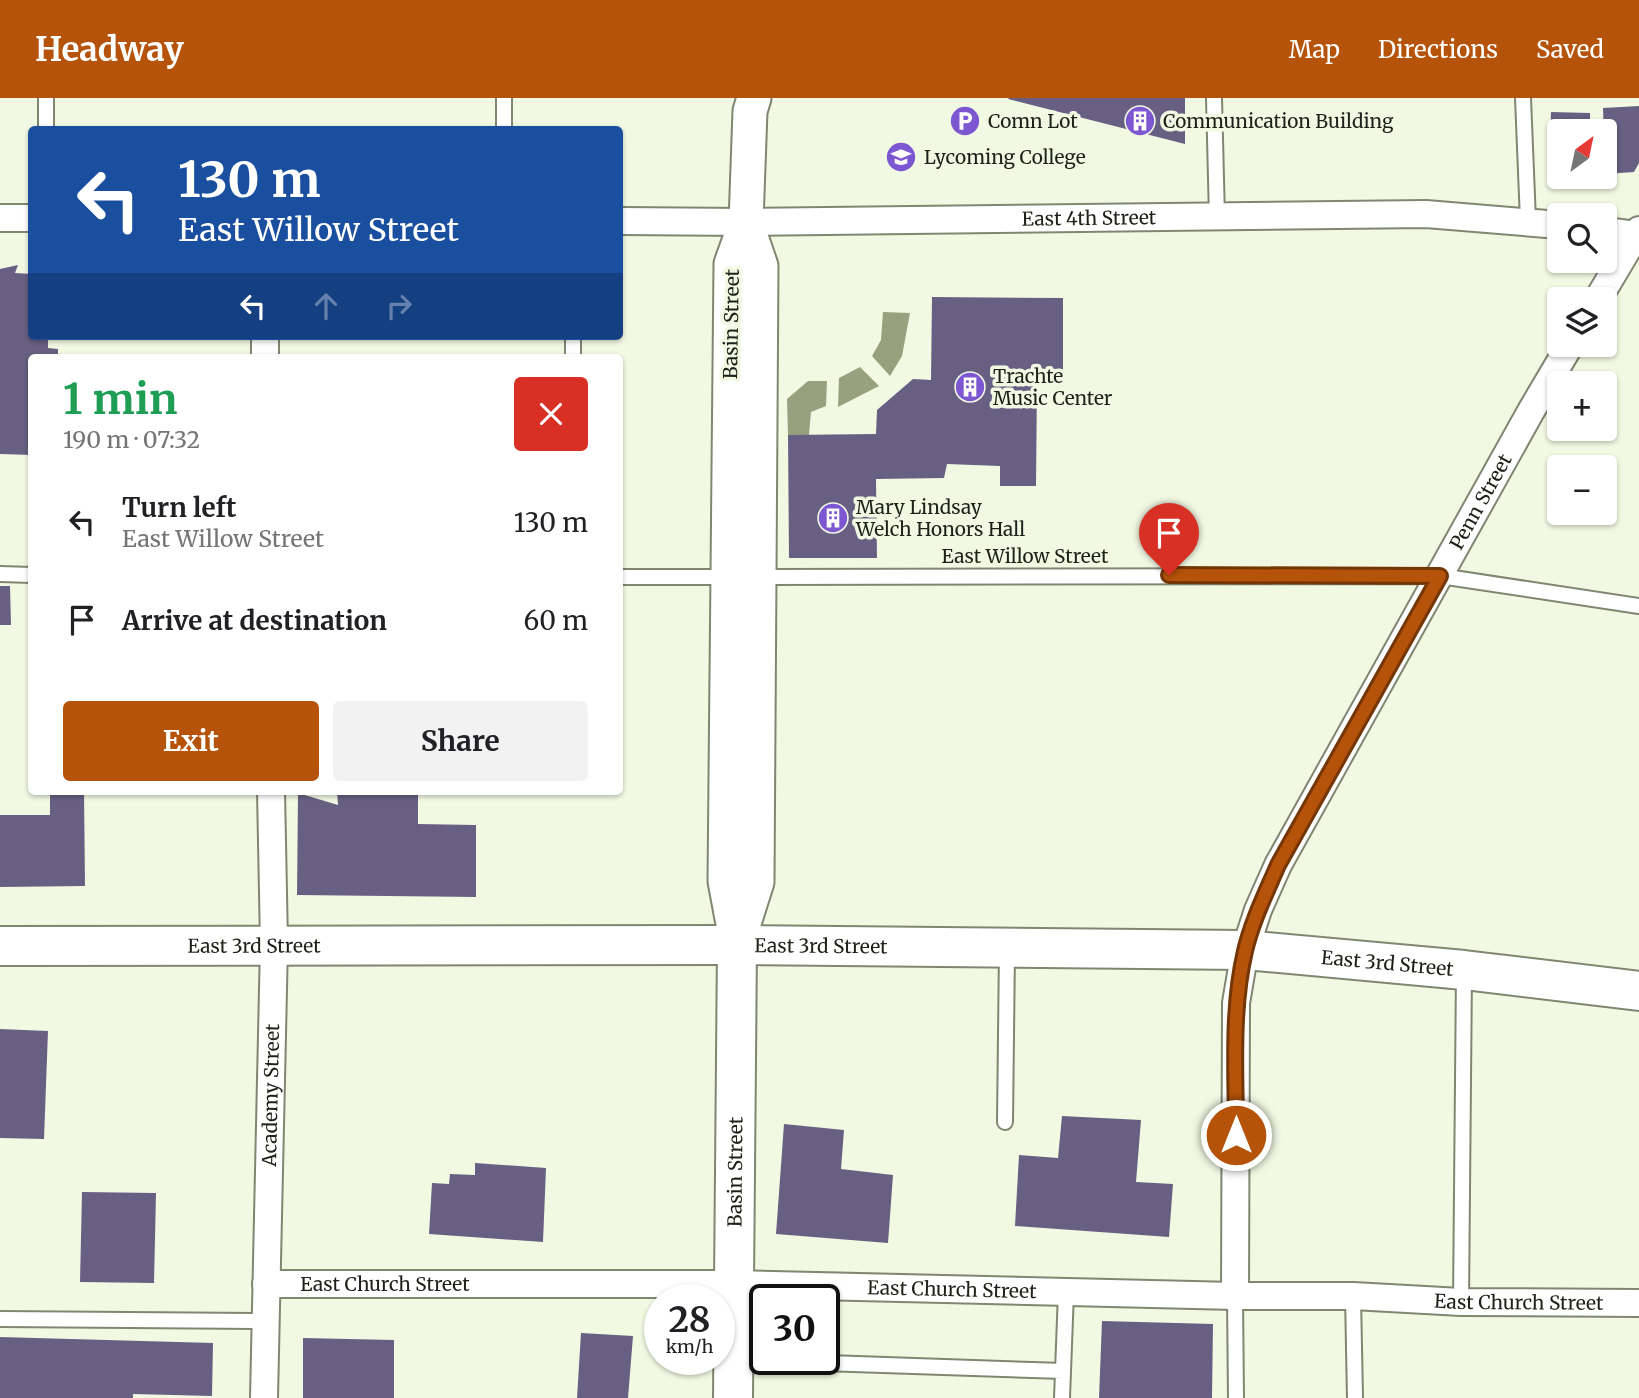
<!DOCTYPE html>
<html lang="en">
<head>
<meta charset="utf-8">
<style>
  body { margin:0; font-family:Merriweather,serif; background:#f2f2f2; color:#202124; height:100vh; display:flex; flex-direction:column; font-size:26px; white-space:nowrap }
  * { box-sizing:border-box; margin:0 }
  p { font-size:23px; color:#757577 }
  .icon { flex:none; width:38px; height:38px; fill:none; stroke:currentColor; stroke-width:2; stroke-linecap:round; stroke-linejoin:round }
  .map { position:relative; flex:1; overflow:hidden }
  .drawer { position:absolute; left:28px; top:256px; width:595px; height:441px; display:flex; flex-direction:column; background:#fff; border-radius:7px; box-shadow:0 2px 5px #0004 }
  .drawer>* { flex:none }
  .top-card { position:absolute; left:28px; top:28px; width:595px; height:214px; border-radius:7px; box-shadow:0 2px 5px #0004; background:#1a4fa0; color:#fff; overflow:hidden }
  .needle { width:46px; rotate:33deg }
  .fabs { position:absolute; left:1547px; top:21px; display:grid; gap:14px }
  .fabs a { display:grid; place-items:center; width:70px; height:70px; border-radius:7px; background:#fff; box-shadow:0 2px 5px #0004; font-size:35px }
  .speed { position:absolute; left:644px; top:1186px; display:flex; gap:14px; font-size:35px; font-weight:700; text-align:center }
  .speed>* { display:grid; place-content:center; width:91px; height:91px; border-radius:50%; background:#fff; box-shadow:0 2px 5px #0004; line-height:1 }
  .speed small { font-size:18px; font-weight:400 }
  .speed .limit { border:4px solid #111; border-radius:10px; background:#fff; color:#111 }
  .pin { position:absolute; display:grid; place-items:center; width:60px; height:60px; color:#fff; margin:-72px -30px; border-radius:50% 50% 50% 0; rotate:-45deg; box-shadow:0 0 7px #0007 }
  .pin .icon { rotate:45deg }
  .me { position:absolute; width:77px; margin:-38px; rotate:0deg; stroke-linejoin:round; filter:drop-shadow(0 0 5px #0008) }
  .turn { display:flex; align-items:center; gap:24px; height:147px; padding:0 35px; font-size:32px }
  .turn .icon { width:91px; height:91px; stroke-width:2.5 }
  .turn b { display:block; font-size:49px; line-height:60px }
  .lanes { display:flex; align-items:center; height:66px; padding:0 35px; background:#0003; justify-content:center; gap:35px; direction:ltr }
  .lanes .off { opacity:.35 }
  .round { display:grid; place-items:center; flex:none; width:74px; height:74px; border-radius:7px; background:#f2f2f2 }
  .summary { display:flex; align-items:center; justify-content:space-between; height:119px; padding:0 35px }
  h1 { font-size:42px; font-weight:700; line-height:52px; color:#1e9e55 }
  .primary-button { display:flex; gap:14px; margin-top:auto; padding:14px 35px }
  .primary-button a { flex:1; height:80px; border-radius:7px; background:#b45309; color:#fff; font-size:28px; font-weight:700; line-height:80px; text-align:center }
  .primary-button a+a { background:#f2f2f2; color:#202124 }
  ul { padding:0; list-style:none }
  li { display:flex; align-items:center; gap:21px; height:98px; padding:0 35px }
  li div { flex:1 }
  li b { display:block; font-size:26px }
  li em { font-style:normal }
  header { display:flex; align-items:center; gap:42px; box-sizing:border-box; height:98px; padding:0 35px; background:#b45309; color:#fff }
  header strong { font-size:33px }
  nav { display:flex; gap:38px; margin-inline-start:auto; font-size:24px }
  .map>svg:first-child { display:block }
</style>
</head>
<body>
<header>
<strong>Headway</strong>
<nav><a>Map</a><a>Directions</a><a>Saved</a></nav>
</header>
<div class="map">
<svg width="1639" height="1300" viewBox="0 0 1639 1300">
  <rect width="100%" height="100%" fill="#f2f9e3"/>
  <path fill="#96a17d" d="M883,214L910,215L902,258L890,278L872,258L881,242Z
    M860,269L879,288L838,309L839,280Z
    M808,283H827L826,308L811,314L809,337H788L787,301Z"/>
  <path fill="#676082" d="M1009,0H1185V46L1008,1Z
    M1639,8V65L1634,74L1605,76L1603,10Z
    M1551,14L1590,15V33H1559V79H1591L1592,83H1549Z
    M18,167L15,175L32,176V238H48V250L58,251V259H32V357L0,356V171Z
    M932,199L1063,200V283H1037L1036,388H1000V368L947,366L944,380L876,381L877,460H789L788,337L876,336L877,312L913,281L931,282Z
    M158,238H226V242L158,241Z
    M0,488H10L11,527H0Z
    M50,693H84L85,788L0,789V717H50Z
    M337,693H418V726L476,727V799L297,797L298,695L338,707Z
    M0,931L48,933L44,1041L0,1040Z
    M1062,1018L1141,1022L1136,1084L1173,1086L1169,1139L1015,1128L1019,1057L1058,1060Z
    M784,1026L844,1032L841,1071L893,1077L888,1145L776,1136Z
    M475,1065L546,1070L543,1144L429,1136L432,1085L449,1086L450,1076L475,1077Z
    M82,1094L156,1095L154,1185L80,1184Z
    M1102,1223L1213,1226L1212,1300H1099Z
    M581,1235L633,1238L628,1300H577Z
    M0,1239L213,1245L212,1298L133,1296V1300H0Z
    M303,1240L394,1242V1300H303Z"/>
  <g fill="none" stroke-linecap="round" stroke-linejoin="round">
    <g stroke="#808672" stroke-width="18">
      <path id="service" d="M46,0V32
        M1214,0L1217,120
        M1523,0L1528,123
        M504,32V0
        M573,259V238
        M0,476L32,477
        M620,479H730
        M757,479L1440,478L1639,508
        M1005,1024L1007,851
        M1235,1198L1236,1300
        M1353,1198L1355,1300
        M1461,1204L1464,873
        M0,1221L265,1223
        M736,1262L1063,1273
        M1062,1300L1066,1194"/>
    </g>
    <g stroke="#808672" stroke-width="30">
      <g id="minor">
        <path d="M0,120H32"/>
        <path id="s1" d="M620,123L746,124L1426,116L1559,127"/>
        <path d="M1605,133L1636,137"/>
        <path d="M1598,201L1639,132"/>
        <path d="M265,238V259"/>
        <path id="s2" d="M266,1186H734L1235,1198H1353L1461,1204L1639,1205"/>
        <path id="s3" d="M1235,1198L1236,905L1245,852L1258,812L1278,767L1531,313L1570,247"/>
        <path id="s4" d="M264,1300L274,846L271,693"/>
      </g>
    </g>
    <g stroke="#808672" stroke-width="37">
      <path id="tertiary" d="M746,124L761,168L757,784L737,847L725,783L731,166Z
        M746,124L750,13L754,0"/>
    </g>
    <g stroke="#808672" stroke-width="42">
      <g id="secondary">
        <path id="s5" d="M0,848L737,847L1245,852L1464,872L1639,893"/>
        <path id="s6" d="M733,1300L737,847"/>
      </g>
    </g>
    <use href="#service" stroke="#fff" stroke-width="14"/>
    <use href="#minor" stroke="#fff" stroke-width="26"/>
    <use href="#tertiary" stroke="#fff" stroke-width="33"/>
    <use href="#secondary" stroke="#fff" stroke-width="38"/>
  </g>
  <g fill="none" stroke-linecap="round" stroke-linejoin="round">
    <g stroke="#753606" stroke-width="18">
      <path id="route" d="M1169,477L1440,478L1278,767C1266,795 1252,823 1245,853C1231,913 1236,976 1236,1037"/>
    </g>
    <use href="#route" stroke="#b45309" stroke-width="12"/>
  </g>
  <defs>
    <g id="parking-disc" transform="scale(1.575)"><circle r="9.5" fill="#7c57d1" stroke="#f2f9e3"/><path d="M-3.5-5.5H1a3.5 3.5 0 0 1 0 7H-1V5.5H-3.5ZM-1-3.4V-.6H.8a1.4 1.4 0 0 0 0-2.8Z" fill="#fff"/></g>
    <g id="building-disc" transform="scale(1.575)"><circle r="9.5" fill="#7c57d1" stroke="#f2f9e3"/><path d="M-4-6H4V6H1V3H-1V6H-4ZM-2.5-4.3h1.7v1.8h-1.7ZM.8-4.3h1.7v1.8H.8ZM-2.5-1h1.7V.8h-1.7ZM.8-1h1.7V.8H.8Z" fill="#fff"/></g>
    <g id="university-disc" transform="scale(1.575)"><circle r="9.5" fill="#7c57d1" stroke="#f2f9e3"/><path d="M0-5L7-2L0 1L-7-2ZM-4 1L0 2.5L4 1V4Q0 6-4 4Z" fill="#fff"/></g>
  </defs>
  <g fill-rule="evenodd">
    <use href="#parking-disc" x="965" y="23"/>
    <use href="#building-disc" x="1140" y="23"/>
    <use href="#university-disc" x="901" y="59"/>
    <use href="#building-disc" x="970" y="289"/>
    <use href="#building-disc" x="833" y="420"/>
  </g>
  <g text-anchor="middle" stroke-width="7" stroke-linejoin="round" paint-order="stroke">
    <g font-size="19" fill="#1f2119" stroke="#f2f9e3" text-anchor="start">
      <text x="988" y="30">Comn Lot</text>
      <text x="1163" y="30">Communication Building</text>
      <text x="924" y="66">Lycoming College</text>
      <text x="993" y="285">Trachte<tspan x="993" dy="22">Music Center</tspan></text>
      <text x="856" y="416">Mary Lindsay<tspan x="856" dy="22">Welch Honors Hall</tspan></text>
    </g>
    <g font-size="19" fill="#1f2119" stroke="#f2f9e3">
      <text dy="7" stroke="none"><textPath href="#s1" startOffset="469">East 4th Street</textPath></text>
      <text transform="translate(731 226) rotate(-89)" y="7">Basin Street</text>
      <text dy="7" stroke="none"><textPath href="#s3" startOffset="854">Penn Street</textPath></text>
      <text x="1025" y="465">East Willow Street</text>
      <text dy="7" stroke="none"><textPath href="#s5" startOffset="254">East 3rd Street</textPath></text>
      <text dy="7" stroke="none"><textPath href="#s5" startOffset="821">East 3rd Street</textPath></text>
      <text dy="7" stroke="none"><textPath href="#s5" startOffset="1388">East 3rd Street</textPath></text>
      <text dy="7" stroke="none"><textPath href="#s4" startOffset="303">Academy Street</textPath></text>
      <text dy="7" stroke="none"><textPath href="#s6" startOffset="226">Basin Street</textPath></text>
      <text dy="7" stroke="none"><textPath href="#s2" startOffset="119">East Church Street</textPath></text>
      <text dy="7" stroke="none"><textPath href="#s2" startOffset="686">East Church Street</textPath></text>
      <text dy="7" stroke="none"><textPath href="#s2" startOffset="1253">East Church Street</textPath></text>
    </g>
  </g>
</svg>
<div class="fabs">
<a><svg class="needle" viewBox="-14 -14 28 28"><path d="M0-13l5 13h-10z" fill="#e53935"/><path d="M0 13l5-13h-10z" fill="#757577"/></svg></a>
<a><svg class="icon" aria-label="search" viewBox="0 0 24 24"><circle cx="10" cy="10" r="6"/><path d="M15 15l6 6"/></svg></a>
<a><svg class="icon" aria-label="layers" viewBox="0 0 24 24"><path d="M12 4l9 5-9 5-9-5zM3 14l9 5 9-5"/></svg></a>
<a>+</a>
<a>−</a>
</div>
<div class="speed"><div>28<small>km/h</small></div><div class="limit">30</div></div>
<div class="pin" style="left:1169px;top:477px;background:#d93025"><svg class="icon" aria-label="arrive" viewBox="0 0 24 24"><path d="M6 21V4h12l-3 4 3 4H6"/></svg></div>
<svg class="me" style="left:1236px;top:1037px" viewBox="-20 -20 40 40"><circle r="17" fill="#b45309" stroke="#fff" stroke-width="3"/><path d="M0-11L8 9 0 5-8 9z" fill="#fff"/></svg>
<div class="top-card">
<div class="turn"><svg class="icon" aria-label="left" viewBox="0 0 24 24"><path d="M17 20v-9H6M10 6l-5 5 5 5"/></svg><div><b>130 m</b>East Willow Street</div></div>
<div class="lanes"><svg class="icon" aria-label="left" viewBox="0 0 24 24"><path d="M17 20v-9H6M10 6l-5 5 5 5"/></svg><svg class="icon off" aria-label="ahead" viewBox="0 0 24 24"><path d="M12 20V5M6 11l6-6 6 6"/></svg><svg class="icon off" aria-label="right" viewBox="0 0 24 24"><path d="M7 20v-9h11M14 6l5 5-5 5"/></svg></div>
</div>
<section class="drawer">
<div class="summary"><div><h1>1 min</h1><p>190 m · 07:32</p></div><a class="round" style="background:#d93025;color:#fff"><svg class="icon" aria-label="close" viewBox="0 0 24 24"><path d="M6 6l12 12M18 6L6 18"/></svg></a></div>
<ul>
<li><svg class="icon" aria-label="left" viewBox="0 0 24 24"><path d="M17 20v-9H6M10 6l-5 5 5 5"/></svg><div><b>Turn left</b><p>East Willow Street</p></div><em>130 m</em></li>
<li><svg class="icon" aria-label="arrive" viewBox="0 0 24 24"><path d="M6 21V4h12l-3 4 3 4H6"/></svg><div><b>Arrive at destination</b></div><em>60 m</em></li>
</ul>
<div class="primary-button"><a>Exit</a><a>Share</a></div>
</section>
</div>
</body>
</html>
